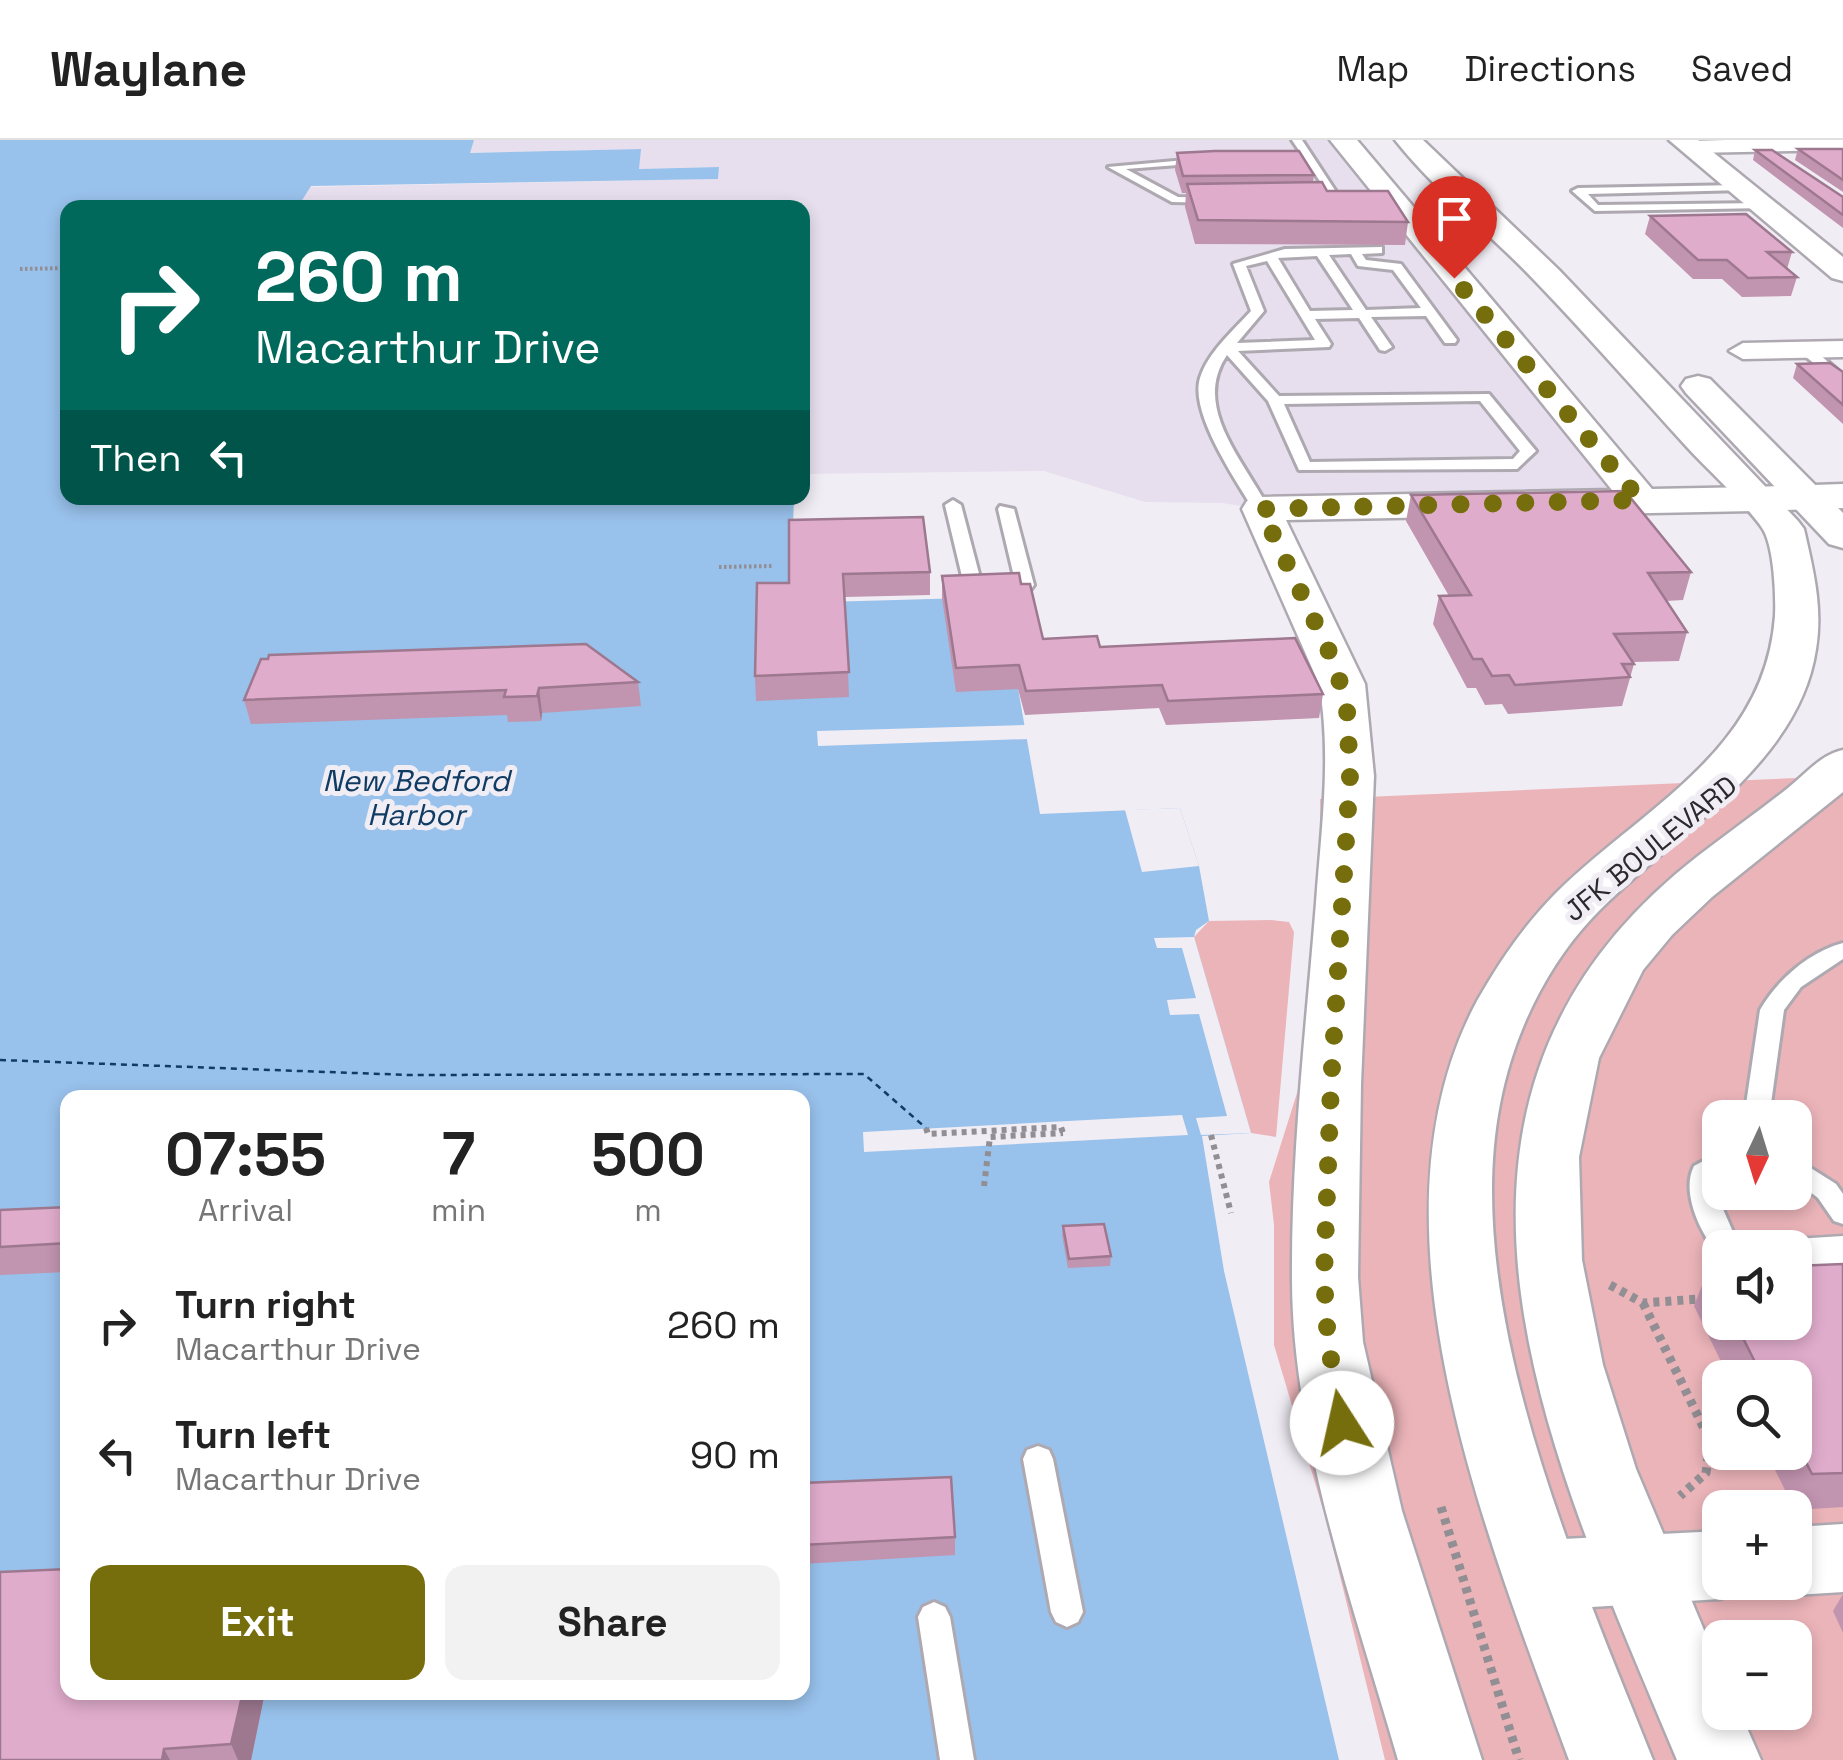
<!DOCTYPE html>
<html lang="en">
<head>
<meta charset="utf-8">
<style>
  body { margin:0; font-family:"Space Grotesk",sans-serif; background:#f2f2f2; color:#222; height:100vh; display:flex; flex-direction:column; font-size:38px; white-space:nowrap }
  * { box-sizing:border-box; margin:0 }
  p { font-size:32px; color:#767676 }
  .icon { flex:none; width:55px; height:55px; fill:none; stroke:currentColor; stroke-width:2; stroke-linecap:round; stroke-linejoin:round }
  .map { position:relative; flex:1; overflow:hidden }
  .drawer { position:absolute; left:60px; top:950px; width:750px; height:610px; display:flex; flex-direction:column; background:#fff; border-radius:20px; box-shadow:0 5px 15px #0003 }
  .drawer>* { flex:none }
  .top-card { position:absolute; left:60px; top:60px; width:750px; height:305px; border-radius:20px; box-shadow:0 5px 15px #0003; background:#00695c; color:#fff; overflow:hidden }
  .needle { width:65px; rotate:184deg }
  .controls { position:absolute; left:1702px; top:960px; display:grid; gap:20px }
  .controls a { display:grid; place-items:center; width:110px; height:110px; border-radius:20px; background:#fff; box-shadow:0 5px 15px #0003; font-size:50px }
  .pin { position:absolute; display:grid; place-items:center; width:85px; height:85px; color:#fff; margin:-102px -42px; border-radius:50% 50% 50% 0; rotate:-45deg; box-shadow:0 0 10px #0007 }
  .pin .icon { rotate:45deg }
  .me { position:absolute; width:110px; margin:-55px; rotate:350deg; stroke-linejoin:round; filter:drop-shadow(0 0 8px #0008) }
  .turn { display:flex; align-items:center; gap:35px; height:210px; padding:0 30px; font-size:45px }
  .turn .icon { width:130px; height:130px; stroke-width:2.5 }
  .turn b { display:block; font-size:70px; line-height:85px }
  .then { display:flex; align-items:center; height:95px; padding:0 30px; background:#0003; gap:20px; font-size:38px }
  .eta { display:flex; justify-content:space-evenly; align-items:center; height:170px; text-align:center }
  .eta b { font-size:60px; font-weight:700; line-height:70px }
  .cta { display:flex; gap:20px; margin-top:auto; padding:20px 30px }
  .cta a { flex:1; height:115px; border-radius:20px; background:#766e0c; color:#fff; font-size:40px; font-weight:700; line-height:115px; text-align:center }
  .cta a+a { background:#f2f2f2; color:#222 }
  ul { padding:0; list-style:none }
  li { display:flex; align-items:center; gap:30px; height:130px; padding:0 30px }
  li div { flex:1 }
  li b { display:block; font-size:38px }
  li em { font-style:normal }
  header { display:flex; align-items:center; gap:60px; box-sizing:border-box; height:140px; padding:0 50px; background:#fff; border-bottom:2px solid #e0e0e0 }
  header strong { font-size:48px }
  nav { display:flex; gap:55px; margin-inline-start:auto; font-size:35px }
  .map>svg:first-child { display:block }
</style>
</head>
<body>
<header>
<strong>Waylane</strong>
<nav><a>Map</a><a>Directions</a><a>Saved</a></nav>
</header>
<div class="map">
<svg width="1843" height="1620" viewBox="0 0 1843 1620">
  <rect width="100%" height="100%" fill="#f1edf5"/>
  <path fill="#e7dfed" d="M474,0H1343L1640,360L1261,369L1222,363L1145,362L1044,331L803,334L802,68H298L310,47L718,39L719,27L638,29L640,9L469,13Z"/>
  <path fill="#ebb4b9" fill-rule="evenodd" d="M1843,636V1620H1385L1327,1383L1274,1205V1085L1269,1042L1309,915L1323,805L1320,659ZM1720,978H1795V1052H1720ZM1720,1108H1795V1182H1720ZM1720,1238H1795V1312H1720ZM1720,1368H1795V1442H1720ZM1720,1498H1795V1572H1720Z
    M1271,780L1289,782L1294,792L1276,997L1251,993L1194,797L1209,781Z"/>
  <path fill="#98c1eb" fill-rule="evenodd" d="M0,0H474L470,13L641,9L639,29L719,27L718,39L311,46L298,67L68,68V358H794L790,463L1002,457L1040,674L1180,668L1199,726L1209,781L1196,790L1194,797L1251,993L1202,996L1224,1131L1339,1620H0ZM68,958H802V1552H68Z"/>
  <path fill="#f1edf5" d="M1026,585L1029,599L818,606L817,591Z
    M1180,668L1199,726L1142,732L1125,670Z
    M1194,797L1251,993L1201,995L1196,978L1227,976L1199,874L1170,875L1167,860L1196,858L1182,808H1157L1154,798Z
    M1182,975L1188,995L864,1012L863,992Z"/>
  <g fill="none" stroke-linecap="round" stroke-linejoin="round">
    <path stroke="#103c63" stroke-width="2.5" stroke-dasharray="6 5" stroke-linecap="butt" d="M0,920L409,935L864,934L926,988"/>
    <g stroke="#aea9b1" stroke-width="6">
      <path id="service" d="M1292,0H1302L1342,61H1314V57L1330,56Z
        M1208,18L1204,23L1126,29L1178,57L1220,58L1216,63L1172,62L1108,27Z
        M1740,45L1744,50L1588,54L1598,65L1763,63L1767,68L1595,71L1572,51L1578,48Z
        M1382,107V113L1362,114L1366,120L1401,124L1457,200L1455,203H1445L1426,176L1371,177L1392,207L1385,211L1380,210L1359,178L1315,179L1331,204L1329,207L1238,211L1279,256L1489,254L1536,311L1517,329L1299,330L1268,261L1227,215C1191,267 1245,322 1269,369L1255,372C1237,342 1189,273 1200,238C1208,212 1234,190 1251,171L1233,124L1285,109ZM1329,115L1351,114L1358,126L1393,130L1421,168L1366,170ZM1317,116L1353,170L1310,171L1278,118ZM1267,121L1315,200L1237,203L1264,171L1246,126ZM1480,261L1520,311L1513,319L1310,322L1284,264Z
        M1801,207H1811L1843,235V246L1801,213Z
        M953,360L961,365L983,449L980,453H968L965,449L945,365Z
        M1000,366L1014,369L1034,445L1031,449H1019L1016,445L998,369Z
        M1843,803V819L1801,847L1784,870L1769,978H1744L1760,870C1777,840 1809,812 1843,803Z
        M1720,1012L1716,1053L1740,1108H1720V1116C1702,1097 1680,1053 1694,1026Z
        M1795,1018L1836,1044L1843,1054V1084L1834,1081L1818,1058L1795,1040Z
        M1038,1306L1049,1310L1053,1319L1083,1472L1078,1482L1067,1487L1056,1482L1051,1472L1023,1319L1027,1310Z
        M934,1462L945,1467L950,1477L974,1620H940L918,1477L923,1467Z"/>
    </g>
    <g stroke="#aea9b1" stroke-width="5">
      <path id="minor" d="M1726,0H1843V10L1691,13L1680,7L1691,1Z
        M1843,201V217L1743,219L1729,211L1743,203Z
        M1843,1096V1138L1795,1141V1108H1775L1795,1099Z"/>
    </g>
    <g stroke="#aea9b1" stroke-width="5">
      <path id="tertiary" d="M1330,0H1357L1652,349L1754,347L1768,351L1773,359L1768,367L1754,371L1286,380L1365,544L1374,636L1361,944L1358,1137L1363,1202L1402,1371L1482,1620H1398C1354,1467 1293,1301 1292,1141C1291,1015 1306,888 1316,763C1321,690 1332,616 1319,544L1242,369L1247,361L1261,357L1612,350Z
        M1669,0H1698L1843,117V141L1832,138Z"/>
    </g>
    <g stroke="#aea9b1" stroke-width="5">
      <path id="secondary" d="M1843,344V368L1754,371L1740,367L1735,359L1740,351L1754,347Z
        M1843,1384V1452L1795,1455L1768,1445L1795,1442V1387Z
        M1720,1391V1442H1751L1747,1449L1720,1459L1544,1470L1517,1459L1505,1435L1517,1411L1544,1400Z"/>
    </g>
    <g stroke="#aea9b1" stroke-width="5">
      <path id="primary" d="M1395,0H1423L1559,130L1798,381L1804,389C1813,429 1823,467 1816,509C1799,626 1668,698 1593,777C1545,828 1513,896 1500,964C1460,1167 1579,1434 1653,1620H1569C1489,1401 1357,1085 1477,861C1499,822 1525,784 1556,753C1643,667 1765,612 1775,476C1776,455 1774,410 1764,391C1753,371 1704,326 1686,306C1637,252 1588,196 1537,143C1492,95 1436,52 1395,0Z
        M1698,236L1710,239L1843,373V408L1829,404L1686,253L1681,246L1686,239Z
        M1843,610V652L1712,757L1672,795L1643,830L1599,918L1579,1017L1582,1120L1603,1225L1636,1329L1720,1528V1572H1740L1761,1620H1677C1551,1318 1378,965 1698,716C1728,693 1759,671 1788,648C1807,633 1820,615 1843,610Z"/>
    </g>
    <path stroke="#918e94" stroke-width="4" stroke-dasharray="2.5 2.5" stroke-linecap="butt" d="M20,129L68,128
      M719,427L772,426"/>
    <path stroke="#918e94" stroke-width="6" stroke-dasharray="5 5" stroke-linecap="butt" d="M926,988L928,994L1061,987L1063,993
      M1211,995L1231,1073
      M984,1046L990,997L1063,993"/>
    <path stroke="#918e94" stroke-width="9" stroke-dasharray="6 6" stroke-linecap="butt" d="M1610,1145L1643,1163L1699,1159
      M1643,1163L1710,1301L1706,1333L1680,1356
      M1441,1367L1519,1620"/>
    <use href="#service" fill="#fff" fill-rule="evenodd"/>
    <use href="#minor" fill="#fff" fill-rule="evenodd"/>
    <use href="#tertiary" fill="#fff" fill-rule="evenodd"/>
    <use href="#secondary" fill="#fff" fill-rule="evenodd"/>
    <use href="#primary" fill="#fff" fill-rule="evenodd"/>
  </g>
  <path fill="#c194af" d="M1798,9H1843V52L1795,20Z
    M1755,10L1843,57V88L1753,20Z
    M1177,13L1314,35L1313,42L1327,51L1408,82L1405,105L1195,104L1185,67L1186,53H1182L1175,30Z
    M1650,76L1792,112L1787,129L1797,137L1791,156L1742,157L1722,139H1693L1645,94Z
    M1797,224L1843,232V284L1793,238Z
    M1411,355L1691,432L1683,460L1666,461L1687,492L1679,521L1633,522L1634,524L1622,566L1508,574L1502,564L1485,565L1476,548H1467L1433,484L1439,456H1449L1406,381Z
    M789,380L930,432V455L845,457L849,557L756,561L755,536L789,443Z
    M942,436L1021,444L1043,499L1100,507L1323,554L1319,578L1166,585L1159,568L1025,575L1018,549L956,552L942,458Z
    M638,542L641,566L542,573L541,581L508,582L507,575L251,584L244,560Z
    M68,1067V1132L0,1135V1070Z
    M1063,1086L1111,1116L1110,1126L1068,1128L1062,1095Z
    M1843,1124V1367L1795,1370L1766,1312H1795V1238H1729L1694,1166L1708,1130L1720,1129V1182H1795Z
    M802,1343L955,1397V1415L802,1424Z
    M1843,1454V1493L1833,1471Z
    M68,1552H265L251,1620H0Z"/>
  <path fill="#9d788f" d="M539,548L542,573L541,581L537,556Z
    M243,1552H265L251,1620H238L231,1604Z
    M164,1609L170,1620H162Z"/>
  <path fill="#e0accc" stroke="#9d788f" stroke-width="2.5" d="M1798,9H1843V40Z
    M1755,10H1772L1843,57V75Z
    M1215,11H1299L1314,35L1183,36L1177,13Z
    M1322,42L1327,51H1388L1408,82L1198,80L1187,44Z
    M1746,74L1792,112H1767L1797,137L1748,138L1727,120H1698L1650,76Z
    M1830,223L1843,232V265L1797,224Z
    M1625,351L1691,432L1648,433L1687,492L1614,494L1634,524H1622L1630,537L1515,545L1509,535L1492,536L1482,519H1473L1439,456L1471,455L1411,355Z
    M923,377L930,432L843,434L849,532L755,536L757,443H789V380Z
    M1019,433L1021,444H1030L1043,499L1097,496L1100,507L1295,498L1323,554L1168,561L1162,545L1026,551L1019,525L956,528L942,436Z
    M586,504L638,542L539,548L537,556L504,557L506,550L244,560L261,519H268L269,515Z
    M68,1067V1103L0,1107V1070Z
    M1104,1084L1111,1116L1069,1119L1063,1086Z
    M1843,1124V1333L1812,1334L1795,1301V1238H1763L1735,1182H1795V1126Z
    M1720,1129V1153L1708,1130Z
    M951,1337L955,1397L802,1405V1343Z
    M68,1429V1552H243L231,1604L164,1609L162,1620H0V1432Z"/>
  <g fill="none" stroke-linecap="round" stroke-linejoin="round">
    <path stroke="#766e0c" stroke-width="18" stroke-dasharray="0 32.4" d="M1342,1283L1328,1202L1324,1137L1331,944L1350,636L1347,569L1335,524L1261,369L1640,360L1454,138"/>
  </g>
  <g text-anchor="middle" stroke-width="10" stroke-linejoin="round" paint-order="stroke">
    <g font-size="28" fill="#2b292c" stroke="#f1edf5">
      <text transform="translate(1650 708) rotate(-39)" y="10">JFK BOULEVARD</text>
    </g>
    <g font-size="30" font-style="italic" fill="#103c63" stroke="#f1edf5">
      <text x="416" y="651">New Bedford<tspan x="416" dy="34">Harbor</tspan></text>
    </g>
  </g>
</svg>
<div class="controls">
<a><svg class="needle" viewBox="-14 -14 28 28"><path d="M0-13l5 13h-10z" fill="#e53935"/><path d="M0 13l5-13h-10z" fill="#767676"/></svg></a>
<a><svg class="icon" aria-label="sound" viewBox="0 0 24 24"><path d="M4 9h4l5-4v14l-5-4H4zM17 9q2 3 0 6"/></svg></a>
<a><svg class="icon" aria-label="search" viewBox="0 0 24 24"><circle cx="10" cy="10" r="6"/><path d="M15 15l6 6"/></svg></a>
<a>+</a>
<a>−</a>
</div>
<div class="pin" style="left:1454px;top:138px;background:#d93025"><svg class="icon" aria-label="arrive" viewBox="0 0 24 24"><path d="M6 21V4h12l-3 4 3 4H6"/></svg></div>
<svg class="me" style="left:1342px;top:1283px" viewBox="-20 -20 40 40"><circle r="19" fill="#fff"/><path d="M0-13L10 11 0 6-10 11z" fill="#766e0c"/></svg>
<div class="top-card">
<div class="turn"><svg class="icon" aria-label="right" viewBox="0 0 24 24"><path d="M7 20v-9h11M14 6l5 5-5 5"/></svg><div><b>260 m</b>Macarthur Drive</div></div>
<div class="then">Then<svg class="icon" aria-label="left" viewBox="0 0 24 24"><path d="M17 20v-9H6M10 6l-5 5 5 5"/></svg></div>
</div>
<section class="drawer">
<div class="eta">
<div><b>07:55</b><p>Arrival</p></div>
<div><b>7</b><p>min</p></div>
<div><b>500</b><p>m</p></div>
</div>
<ul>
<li><svg class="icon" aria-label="right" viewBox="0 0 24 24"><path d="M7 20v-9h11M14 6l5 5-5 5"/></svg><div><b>Turn right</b><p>Macarthur Drive</p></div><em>260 m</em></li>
<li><svg class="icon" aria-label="left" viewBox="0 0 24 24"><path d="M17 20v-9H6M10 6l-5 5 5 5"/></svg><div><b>Turn left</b><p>Macarthur Drive</p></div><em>90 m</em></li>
</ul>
<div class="cta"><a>Exit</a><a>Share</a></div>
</section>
</div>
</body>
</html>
